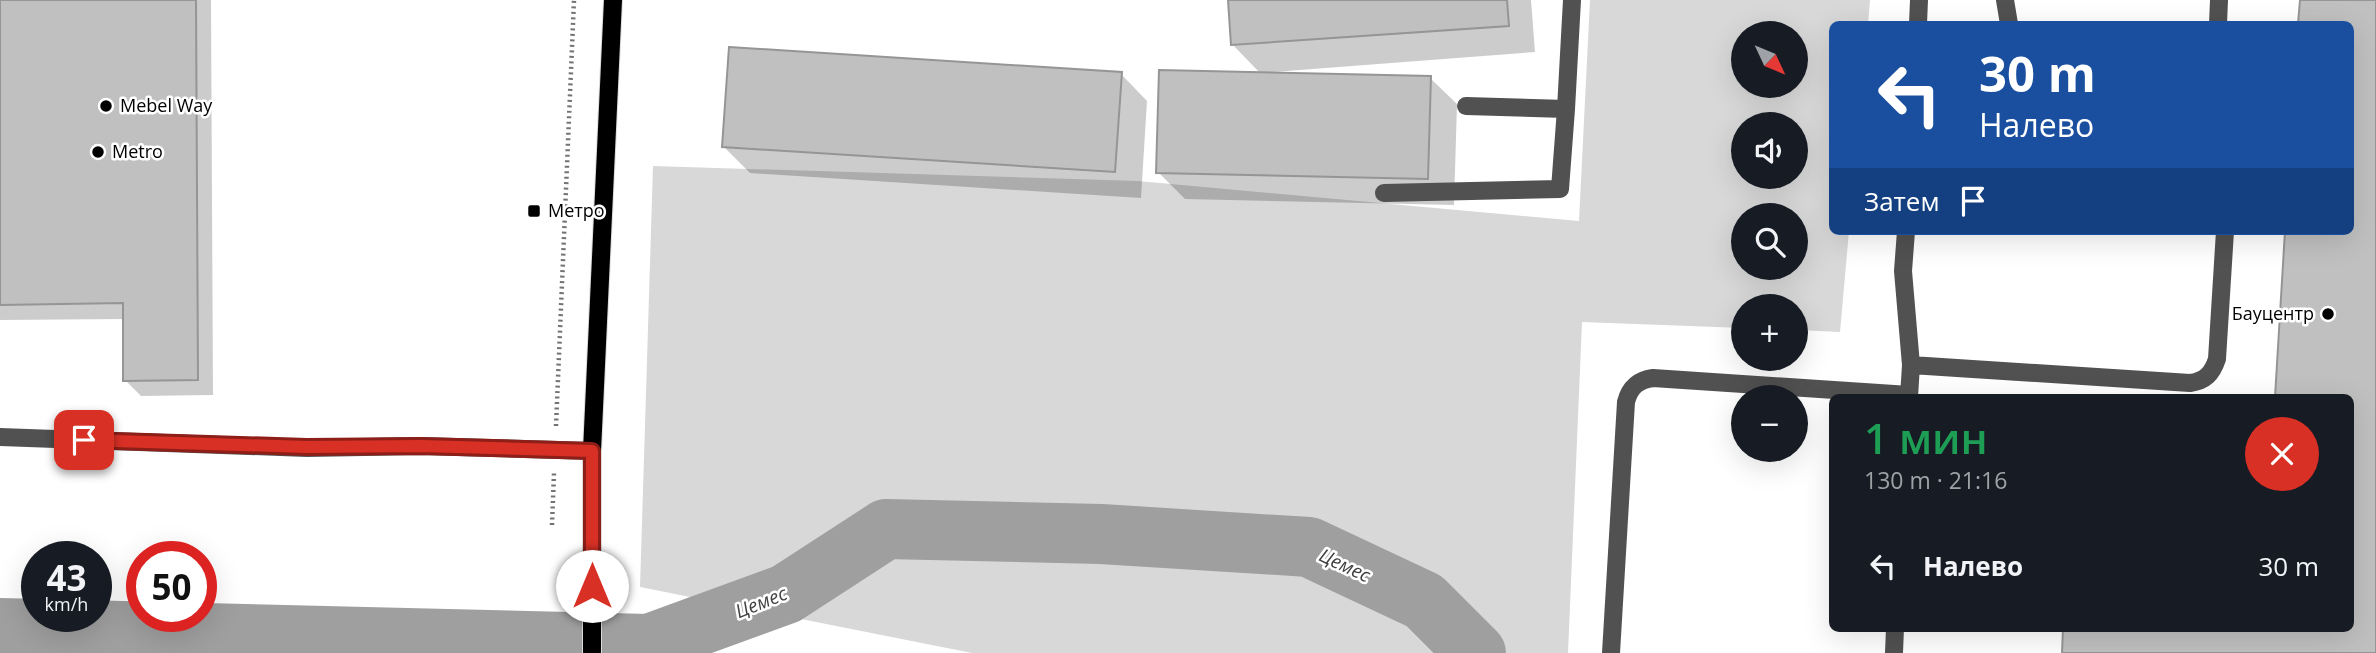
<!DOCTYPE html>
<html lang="ru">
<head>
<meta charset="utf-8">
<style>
  body { margin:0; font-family:"Open Sans",sans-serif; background:#242831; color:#f1f3f6; height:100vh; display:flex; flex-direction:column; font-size:26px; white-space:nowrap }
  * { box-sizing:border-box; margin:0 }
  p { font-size:23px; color:#9ea1a6 }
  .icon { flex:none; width:38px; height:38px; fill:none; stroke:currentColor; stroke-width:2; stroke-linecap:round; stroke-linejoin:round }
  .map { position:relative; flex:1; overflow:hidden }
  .panel { position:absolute; left:1829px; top:394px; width:525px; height:238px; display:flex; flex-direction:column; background:#171b24; border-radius:10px; box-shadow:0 7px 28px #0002 }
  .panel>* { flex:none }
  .hud { position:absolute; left:1829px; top:21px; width:525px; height:214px; border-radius:10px; box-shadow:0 7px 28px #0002; background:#1a4fa0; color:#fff; overflow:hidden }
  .needle { width:46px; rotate:134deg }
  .tools { position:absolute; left:1731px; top:21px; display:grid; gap:14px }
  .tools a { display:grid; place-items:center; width:77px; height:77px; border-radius:50%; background:#171b24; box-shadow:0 7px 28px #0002; font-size:35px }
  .speed { position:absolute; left:21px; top:541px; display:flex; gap:14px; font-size:35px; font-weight:700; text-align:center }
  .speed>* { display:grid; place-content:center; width:91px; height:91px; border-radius:50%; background:#171b24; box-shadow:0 7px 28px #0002; line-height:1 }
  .speed small { font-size:18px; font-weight:400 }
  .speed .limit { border:10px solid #d22; background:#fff; color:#111 }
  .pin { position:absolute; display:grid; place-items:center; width:60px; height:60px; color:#fff; margin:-30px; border-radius:14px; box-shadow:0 4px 10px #0006 }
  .me { position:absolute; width:77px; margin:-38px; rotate:0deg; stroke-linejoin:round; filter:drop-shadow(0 0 5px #0008) }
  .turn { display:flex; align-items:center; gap:24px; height:147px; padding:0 35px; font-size:32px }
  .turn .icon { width:91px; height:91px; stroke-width:2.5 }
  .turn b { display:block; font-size:49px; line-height:60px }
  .then { display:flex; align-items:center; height:66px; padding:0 35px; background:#0003; gap:14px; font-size:26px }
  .round { display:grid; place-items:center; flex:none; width:74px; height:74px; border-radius:37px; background:#242831 }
  .headline { display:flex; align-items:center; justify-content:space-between; height:119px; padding:0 35px }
  h1 { font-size:42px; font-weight:600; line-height:52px; color:#1e9e55 }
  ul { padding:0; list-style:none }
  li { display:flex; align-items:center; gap:21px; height:105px; padding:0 35px }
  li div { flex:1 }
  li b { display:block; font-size:26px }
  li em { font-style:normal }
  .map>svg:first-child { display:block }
</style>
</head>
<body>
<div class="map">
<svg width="2376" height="653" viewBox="0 0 2376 653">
  <rect width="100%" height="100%" fill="#fff"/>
  <path fill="#d8d8d8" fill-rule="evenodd" d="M1590,0H1870L1868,24H1832V231H1849L1840,332L1796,330V306H1743V328L1582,322L1568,653H972L640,587L653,166L1138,181L1579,221ZM1743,33H1796V86H1743ZM1796,124V177H1743V124ZM1796,215V268H1743V215Z"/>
  <path fill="#0003" d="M0,0H211L213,395L141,396L125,380V319L0,320Z
    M1229,0H1531L1535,52L1260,73L1232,44Z
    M2302,0H2376V653H2064L2350,628V397H2276L2287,231H2350V24H2300Z
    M1121,74L1147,101L1141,198L750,173L724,147Z
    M1430,78L1457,104L1454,205L1185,199L1158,172Z"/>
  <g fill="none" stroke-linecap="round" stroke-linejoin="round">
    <path stroke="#9f9f9f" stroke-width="60" d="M0,628L649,644L786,594L886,529L1101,534L1309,547L1424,601L1476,653"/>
  </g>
  <path fill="#c0c0c0" stroke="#959595" stroke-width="2" d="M0,0H196L198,380L123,381V303L0,305Z
    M1228,0H1507L1509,26L1231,45Z
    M2300,0H2376V653H2062L2063,628H2350V397H2275L2285,231H2350V24H2298Z
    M729,47L1122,72L1115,172L722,147Z
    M1159,70L1431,76L1428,179L1156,173Z"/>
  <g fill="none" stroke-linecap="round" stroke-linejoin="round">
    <g stroke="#dbdbdb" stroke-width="20">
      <path id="major" d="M592,653V451L613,0"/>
    </g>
    <path stroke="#737373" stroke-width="4.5" stroke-dasharray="2 3.5" stroke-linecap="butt" d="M556,426L574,0
      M552,525L554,473"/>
    <path stroke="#515151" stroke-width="18" d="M2005,0L2009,24
      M1918,24L1919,0
      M2218,24L2219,0
      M1466,106L1566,109L1572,0
      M1384,193L1560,189L1566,109
      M1906,231L1903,271L1911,365L1909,397
      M1911,365L2190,383C2205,381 2212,374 2217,359L2225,231
      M0,437L307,448L421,446L592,451
      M1611,653L1626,402C1630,387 1638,380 1653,378L1909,395
      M1894,653L1895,628"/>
    <use href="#major" stroke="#000" stroke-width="18"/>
  </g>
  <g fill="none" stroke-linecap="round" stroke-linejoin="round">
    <g stroke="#8d1f18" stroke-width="18">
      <path id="route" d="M84,440L307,447L421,446L592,451V586"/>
    </g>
    <use href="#route" stroke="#d93025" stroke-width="12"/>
  </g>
  <g fill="#000" stroke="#fff" stroke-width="2.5">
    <circle cx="106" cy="106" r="7"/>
    <circle cx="98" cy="152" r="7"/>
    <rect x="527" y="204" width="14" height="14" rx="3.5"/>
    <circle cx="2328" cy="314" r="7"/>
  </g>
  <g text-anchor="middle" stroke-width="5" stroke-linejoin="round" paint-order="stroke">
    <g font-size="18" fill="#000" stroke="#fff" text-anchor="start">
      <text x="120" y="112">Mebel Way</text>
      <text x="112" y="158">Metro</text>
      <text x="548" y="217">Метро</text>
      <text x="2314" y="320" text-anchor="end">Бауцентр</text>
    </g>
    <g font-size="19" font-style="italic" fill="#404040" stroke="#fff">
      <text transform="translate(1345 565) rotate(25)" y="7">Цемес</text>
      <text transform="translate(761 602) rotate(-22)" y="7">Цемес</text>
    </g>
  </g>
</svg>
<div class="tools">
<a><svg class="needle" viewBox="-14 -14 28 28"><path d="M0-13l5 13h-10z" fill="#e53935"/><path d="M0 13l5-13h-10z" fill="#9ea1a6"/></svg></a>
<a><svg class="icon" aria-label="sound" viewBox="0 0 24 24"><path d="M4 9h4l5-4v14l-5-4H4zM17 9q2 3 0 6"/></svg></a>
<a><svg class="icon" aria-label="search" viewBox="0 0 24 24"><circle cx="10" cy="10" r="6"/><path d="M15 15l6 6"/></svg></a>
<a>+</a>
<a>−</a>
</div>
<div class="speed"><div>43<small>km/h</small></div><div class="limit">50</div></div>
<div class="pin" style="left:84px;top:440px;background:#d93025"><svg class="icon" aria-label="arrive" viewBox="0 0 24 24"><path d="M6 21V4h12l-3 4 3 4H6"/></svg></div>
<svg class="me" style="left:592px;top:586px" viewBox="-20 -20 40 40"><circle r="19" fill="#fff"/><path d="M0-13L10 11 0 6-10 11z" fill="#d93025"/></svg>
<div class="hud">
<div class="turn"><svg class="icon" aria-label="left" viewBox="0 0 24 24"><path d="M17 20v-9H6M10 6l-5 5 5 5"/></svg><div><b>30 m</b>Налево</div></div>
<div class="then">Затем<svg class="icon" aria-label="arrive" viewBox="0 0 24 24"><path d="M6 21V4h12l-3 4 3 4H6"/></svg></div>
</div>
<section class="panel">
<div class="headline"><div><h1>1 мин</h1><p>130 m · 21:16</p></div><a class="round" style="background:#d93025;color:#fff"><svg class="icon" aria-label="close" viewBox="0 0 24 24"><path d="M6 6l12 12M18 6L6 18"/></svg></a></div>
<ul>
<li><svg class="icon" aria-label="left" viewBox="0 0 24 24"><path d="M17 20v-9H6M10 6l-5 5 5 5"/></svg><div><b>Налево</b></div><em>30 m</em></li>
</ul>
</section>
</div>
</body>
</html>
